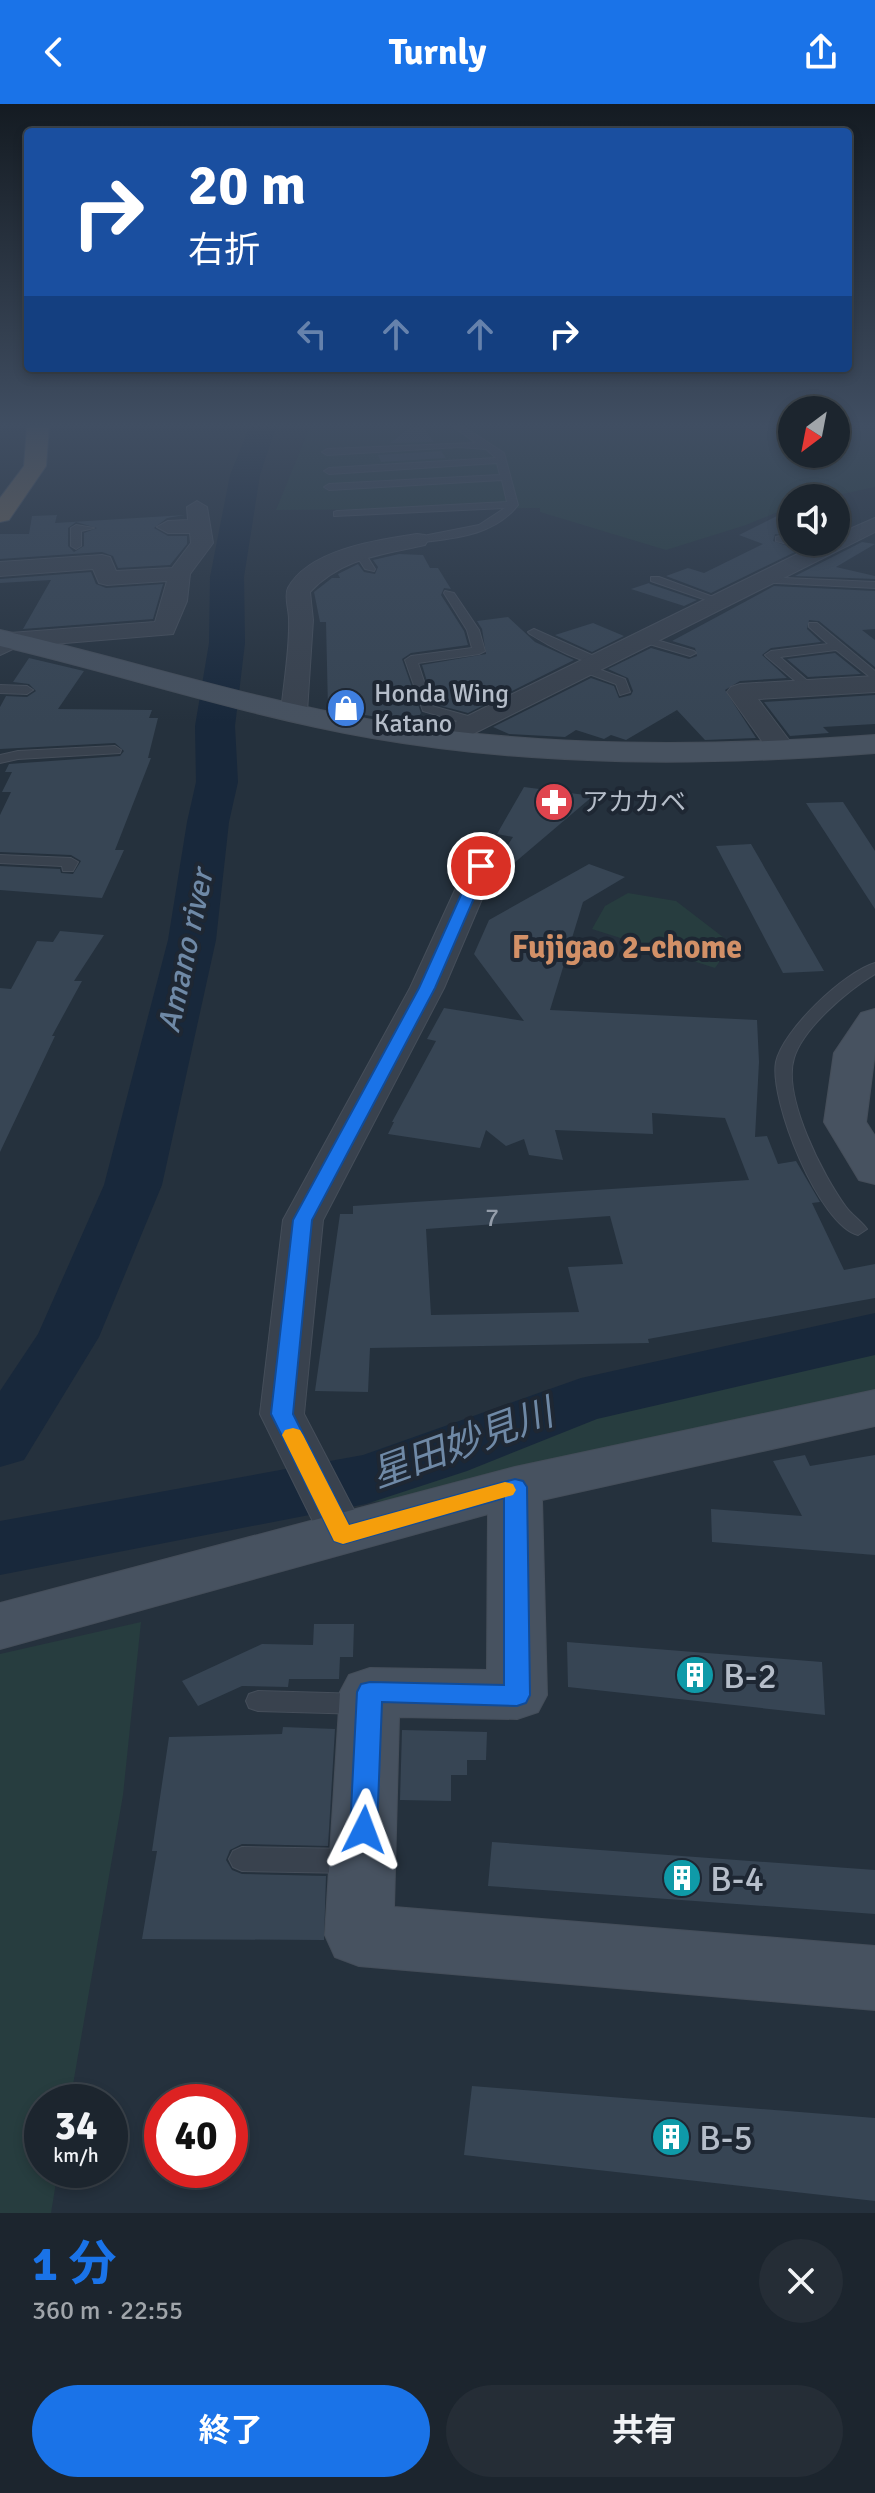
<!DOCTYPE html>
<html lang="ja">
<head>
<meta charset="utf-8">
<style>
  body { margin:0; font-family:Signika,"Noto Sans JP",sans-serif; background:#252d36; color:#f1f3f6; height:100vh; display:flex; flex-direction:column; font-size:30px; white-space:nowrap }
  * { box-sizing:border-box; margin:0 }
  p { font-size:26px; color:#a0a5aa }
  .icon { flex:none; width:44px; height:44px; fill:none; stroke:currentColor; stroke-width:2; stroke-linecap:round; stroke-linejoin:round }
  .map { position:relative; height:2109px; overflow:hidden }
  .drawer { display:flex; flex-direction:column; background:#1c252e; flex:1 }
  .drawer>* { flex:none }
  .hud { position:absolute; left:24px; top:24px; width:828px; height:244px; border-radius:8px; box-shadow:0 4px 12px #0003,0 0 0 2px #3a424a; background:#1a4fa0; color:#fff; overflow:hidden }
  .needle { width:52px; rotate:212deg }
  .fabs { position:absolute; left:778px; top:292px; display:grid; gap:16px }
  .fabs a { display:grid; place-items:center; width:72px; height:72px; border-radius:50%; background:#1c252e; box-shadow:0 4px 12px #0003,0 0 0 2px #3a424a; font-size:40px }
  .speed { position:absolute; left:24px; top:1980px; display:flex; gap:16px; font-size:40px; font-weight:700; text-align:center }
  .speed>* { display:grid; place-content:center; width:104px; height:104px; border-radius:50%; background:#1c252e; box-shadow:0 4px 12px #0003,0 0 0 2px #3a424a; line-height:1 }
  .speed small { font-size:20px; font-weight:400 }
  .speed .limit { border:12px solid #d22; background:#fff; color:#111 }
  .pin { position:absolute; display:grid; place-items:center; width:68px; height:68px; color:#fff; margin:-34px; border:4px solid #fff; border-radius:50%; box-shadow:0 2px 8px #0007 }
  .me { position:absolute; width:88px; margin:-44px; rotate:3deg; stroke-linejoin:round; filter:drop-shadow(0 0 6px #0008) }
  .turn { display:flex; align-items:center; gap:28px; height:168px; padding:0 32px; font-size:36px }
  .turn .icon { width:104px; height:104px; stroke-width:2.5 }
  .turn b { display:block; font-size:56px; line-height:68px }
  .lanes { display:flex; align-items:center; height:76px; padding:0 32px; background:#0003; justify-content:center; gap:40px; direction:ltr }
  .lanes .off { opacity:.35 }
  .round { display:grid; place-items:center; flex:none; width:84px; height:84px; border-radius:42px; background:#252d36 }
  .overview { display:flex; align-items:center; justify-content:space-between; height:136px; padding:0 32px }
  h1 { font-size:48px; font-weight:700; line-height:60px; color:#1a73e8 }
  .action { display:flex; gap:16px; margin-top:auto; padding:16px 32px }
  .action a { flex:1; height:92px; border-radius:48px; background:#1a73e8; color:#fff; font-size:32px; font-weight:700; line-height:92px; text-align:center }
  .action a+a { background:#252d36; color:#f1f3f6 }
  header { display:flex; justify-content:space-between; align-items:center; height:104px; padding:0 32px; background:#1a73e8; color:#fff; font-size:36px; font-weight:700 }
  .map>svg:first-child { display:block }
</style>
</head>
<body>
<header><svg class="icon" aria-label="back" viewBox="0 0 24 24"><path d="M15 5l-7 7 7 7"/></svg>Turnly<svg class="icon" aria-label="share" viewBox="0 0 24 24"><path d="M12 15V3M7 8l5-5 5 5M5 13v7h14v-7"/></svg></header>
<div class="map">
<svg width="875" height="2109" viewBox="0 0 875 2109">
  <rect width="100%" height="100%" fill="#25313d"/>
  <path fill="#273d3f" d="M310,323H792V350H836V323H875V383L824,394H792V402L746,421L666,446L540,408V404L276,406Z
    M628,789L676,797L732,840L715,864L592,825L605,802Z
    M875,1243V1290L400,1397L358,1398L351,1389L576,1305Z
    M141,1518L123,1691L70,1998H42V2066H58L51,2109H0V1550Z"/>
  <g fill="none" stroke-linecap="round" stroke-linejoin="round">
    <path fill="#18283b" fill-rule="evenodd" d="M249,323H276L260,371L244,473L245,539L235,622L238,678L229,718L216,836L162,1081L99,1233L24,1356L0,1363V1287L38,1230L104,1081L168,836L187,718L196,678L195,622L209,539L210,473L230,371Z
      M875,1209V1251L597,1315L467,1367L366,1400L0,1471V1417L363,1351L581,1274Z"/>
  </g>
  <path fill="#374554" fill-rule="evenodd" d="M411,323H423L434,338L390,339Z
    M441,347L446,354L381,358L378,351Z
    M787,407L792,408V432L775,430L773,437L799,446L711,489L666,472L688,464L704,469L763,440L739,431Z
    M57,411L55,419L185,411L167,414L154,424L168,432H187V440L170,461L118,464L113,452L102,448L0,455V430H29L32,412ZM76,418L97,424L84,429V442L74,448L68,442V424Z
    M862,438L875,440L836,463L875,472V475L795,472Z
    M399,450L423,451L430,464H438L451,485L444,484L441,491L464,527L468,541L411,549L402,555L421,609L414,619L328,605L326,518H320L314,488L332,474H340L338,470L358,460L364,468L375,470L378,463L373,456Z
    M91,468L96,480L106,484L163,480L153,515L23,525L51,476L0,479V475Z
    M649,479L650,480L697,496L684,502L631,485Z
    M774,482L875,487V525L862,526L875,536V563L819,517L809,516L807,525L821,538L771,544L762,551L787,574L740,577L725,586L756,634L705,636L677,606L626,636L611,631L604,635L576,626L565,633L509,630L493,623L591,574L614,582L619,594L631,591L633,587L628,574L608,565L651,544L689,555L697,552L695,544L672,537Z
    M508,513L535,538L574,556L468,609L434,600L422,561L486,550L482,525L477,517Z
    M593,519L624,532L592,548L555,531Z
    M835,549L861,570L808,573L787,555Z
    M29,554L84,567L58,605L152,606L149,614H158L148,654H151L115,746H124L102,794L0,786V762L60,765L61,769L73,770L81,757L71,751L0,748V711L11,688H2L12,668H5L9,660L120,652L124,647L115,639L0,645V603L6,592L27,593L36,587L29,580L13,578Z
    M875,591V620L823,623L829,629L790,632L764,598Z
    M524,683L593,692L493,777L499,763L497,758L513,733L497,730Z
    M843,698L875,747V805L806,699Z
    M751,740L824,867L783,869L716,742Z
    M589,760L625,773L583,798L550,906L757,916L759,958L755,1033L767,1032L778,1060L796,1057L820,1098L812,1099L844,1166L875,1160V1194L648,1235L649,1239L370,1244L368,1288L315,1287L340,1110H353V1102L749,1076L725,1014L652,1009L653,1030L555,1026L563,1056L529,1051L524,1035L506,1042L486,1026L480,1044L388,1030L394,1018H392L436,937L427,935L444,904L524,917L474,850L489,816ZM610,1112L623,1160L568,1163L579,1208L431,1211L426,1125Z
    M60,827L104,831L74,877H82L52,932H55L0,1048V884L11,885L37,837L53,838Z
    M805,1351L810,1362L875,1351V1451L712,1438L711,1405L802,1412L773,1357Z
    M314,1520H354L353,1553H340L339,1575H289L288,1583L242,1582L198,1602L182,1577L262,1540L313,1541Z
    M567,1538L822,1558L825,1611L568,1583Z
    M283,1623L335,1625L328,1742L242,1740L230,1746L226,1756L232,1766L242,1770L326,1772L324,1836L142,1835L157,1747H152L169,1633L282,1630Z
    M402,1626L487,1628L486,1656H467V1671H451V1697L400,1696Z
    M492,1738L875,1766V1810L488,1782Z
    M472,1982L875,2014V2097L464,2051Z"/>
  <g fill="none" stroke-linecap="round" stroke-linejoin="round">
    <g stroke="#454e5a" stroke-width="2">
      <path id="lane" d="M454,323H464L504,349L518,401C494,432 454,434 417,439L413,438V434L479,421L505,404L334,412V408L337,407L507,398L502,376L329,386L324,383L329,380L500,371L497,359L329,370L324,367L329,364L496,354L486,345L459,343L327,351L322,348L327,345L476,339Z
        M76,421L94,424L81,427V442L76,445L71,442V424Z
        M780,432L792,435V438H804L828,446L823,449L776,437V433Z
        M359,445L363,446L375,465L374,467L365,465L354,448Z
        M651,473H659L724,497L715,499L651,477Z
        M761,473L875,478V484L757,478L756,476Z
        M445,487L454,489L479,526L485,547L479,550L418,559L432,602L479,615L481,618L475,622L423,607L405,556L411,552L472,544L467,526L444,489Z
        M809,519H817L875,567V577L836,546L780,553L811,580L813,583L807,587L767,553L765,551L771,547L828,540L809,523Z
        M534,525L605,557C591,566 544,539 530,530L528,528Z
        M643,532L694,547L696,549L690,552L639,537L637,535Z
        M585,560L625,575L630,588L620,591L616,580L581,567V561Z
        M0,581L27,582L33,586L27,590L0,589Z
        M115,642L121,646L120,649L18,655L0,659V651L18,647Z
        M0,751L71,754L78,758L73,767H63L62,762L0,759Z
        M875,859V870C848,886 803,924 794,954C782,992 823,1072 846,1103C852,1111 861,1117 867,1125L858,1131C819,1121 769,996 776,958C783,926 844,868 875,859Z
        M258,1587L363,1590L372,1593L375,1600L372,1607L363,1610L258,1607L249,1604L246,1597L249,1590Z
        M242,1743L351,1745L360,1749L364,1757L360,1765L351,1769L242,1767L233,1763L229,1755L233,1747Z"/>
    </g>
    <g stroke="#454e5a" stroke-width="2">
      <path id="street" d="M197,397L207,403L213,439L190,470L187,497L173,530L17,543L0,551V532L10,529L155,518L167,477L107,481L99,479L93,465L0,472V458L102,451L110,453L116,467L172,464L191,439L190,429H168L157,423L168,417L188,416L187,403Z
        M875,414V428L451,641H433L429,635L433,629L822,438H836V431Z
        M417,430L425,431L428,436L425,441C381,451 342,454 310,488L313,516L307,608L303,614H285L281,608C284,577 290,545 289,515C289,506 284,492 288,484C309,445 378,436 417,430Z
        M875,572V588L758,595L798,648L794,654H774L727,588L731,583L740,580Z
        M481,753L492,756L496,762L444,884L323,1116L304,1310L367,1431L360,1444L343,1449L326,1444L260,1310L283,1116L410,884L466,762L470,756Z"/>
    </g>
    <g stroke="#454e5a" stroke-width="2">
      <path id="secondary" d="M0,526C124,554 246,594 372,616C539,644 707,643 875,631V649C707,662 538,663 372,634C246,612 124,571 0,542Z
        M875,905V948L866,1018L875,1032V1080L859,1076L824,1018L834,949L861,909Z
        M875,1286V1322L542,1396L547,1591L538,1608L517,1615L399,1613L394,1803L875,1842V1906L359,1862L335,1853L325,1831L340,1588L349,1571L370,1564L487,1566L488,1410L0,1545V1499L515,1363Z"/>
    </g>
    <g stroke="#444d59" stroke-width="2">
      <path id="highway" d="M27,323H49L46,362L9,416L0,418V394L24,362Z"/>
    </g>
    <use href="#lane" fill="#39424e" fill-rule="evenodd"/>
    <use href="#street" fill="#39424e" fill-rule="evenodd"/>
    <use href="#secondary" fill="#475260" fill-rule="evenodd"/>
    <use href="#highway" fill="#736656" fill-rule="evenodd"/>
  </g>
  <linearGradient id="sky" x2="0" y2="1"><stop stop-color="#141b22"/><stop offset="0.52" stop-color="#404e62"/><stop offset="1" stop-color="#404e62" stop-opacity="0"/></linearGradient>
  <rect width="875" height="618" fill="url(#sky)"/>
  <path fill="#1a73e8" stroke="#114b97" stroke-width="2" d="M481,757L488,762L435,884L312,1116L293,1310L349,1421L515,1375L523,1377L527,1383L530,1591L526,1599L517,1602L382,1598L377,1726L373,1734L364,1737L354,1734L350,1726L357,1588L361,1580L370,1578L504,1581V1394L343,1440L334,1437L271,1310L293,1116L419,884L474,762Z"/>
  <path fill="#f59e0b" d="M293,1324L300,1326L303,1331L349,1421L505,1378L513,1380L516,1386L513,1391L343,1440L334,1437L282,1331L285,1326Z"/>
  <defs>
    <g id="shop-disc" transform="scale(2)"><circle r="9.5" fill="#3f7fe0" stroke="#1e2733"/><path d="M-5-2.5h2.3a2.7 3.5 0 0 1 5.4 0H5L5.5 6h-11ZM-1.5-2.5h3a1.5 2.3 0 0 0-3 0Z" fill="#fff"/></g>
    <g id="pharmacy-disc" transform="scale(2)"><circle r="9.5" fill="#e0444e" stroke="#1e2733"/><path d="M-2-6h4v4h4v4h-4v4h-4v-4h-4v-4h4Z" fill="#fff"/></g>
    <g id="building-disc" transform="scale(2)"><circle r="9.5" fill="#0f9aa8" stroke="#1e2733"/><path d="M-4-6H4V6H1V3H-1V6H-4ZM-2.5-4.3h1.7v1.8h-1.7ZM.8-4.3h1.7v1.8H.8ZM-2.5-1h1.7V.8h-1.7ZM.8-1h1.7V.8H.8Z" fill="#fff"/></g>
  </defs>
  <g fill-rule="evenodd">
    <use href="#shop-disc" x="346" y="604"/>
    <use href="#pharmacy-disc" x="554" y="698"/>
    <use href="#building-disc" x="695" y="1571"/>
    <use href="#building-disc" x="682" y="1774"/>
    <use href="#building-disc" x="671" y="2033"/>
  </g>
  <g text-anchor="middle" stroke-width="8" stroke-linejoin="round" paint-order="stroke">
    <g font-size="26" fill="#b5bdc9" stroke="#1e2733" text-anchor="start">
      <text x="374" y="598">Honda Wing<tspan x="374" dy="30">Katano</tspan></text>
      <text x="582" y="707">アカカベ</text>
    </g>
    <g font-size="26" fill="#949daa">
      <text x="492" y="1122">7</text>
    </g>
    <g font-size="32" font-weight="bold" fill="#d29067" stroke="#1e2733">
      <text x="627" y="854">Fujigao 2-chome</text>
    </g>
    <g font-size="32" font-style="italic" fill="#6f89a6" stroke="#1e2733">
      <text transform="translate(185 847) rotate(-78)" y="11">Amano river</text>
    </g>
    <g font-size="36" fill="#b5bdc9" stroke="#1e2733" text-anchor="start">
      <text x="723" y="1584">B-2</text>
      <text x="710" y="1787">B-4</text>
      <text x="699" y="2046">B-5</text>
    </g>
    <g font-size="38" font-style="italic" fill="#6f89a6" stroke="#1e2733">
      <text transform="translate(462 1339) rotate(-20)" y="13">星田妙見川</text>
    </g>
  </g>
</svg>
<div class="fabs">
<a><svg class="needle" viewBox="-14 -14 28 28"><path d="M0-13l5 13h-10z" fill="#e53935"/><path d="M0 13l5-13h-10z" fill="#a0a5aa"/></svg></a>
<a><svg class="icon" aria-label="sound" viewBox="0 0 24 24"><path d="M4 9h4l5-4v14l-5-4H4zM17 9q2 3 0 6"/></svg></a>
</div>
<div class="speed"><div>34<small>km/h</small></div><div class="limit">40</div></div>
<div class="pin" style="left:481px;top:762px;background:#d93025"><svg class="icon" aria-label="arrive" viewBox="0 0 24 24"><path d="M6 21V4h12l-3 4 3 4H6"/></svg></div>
<svg class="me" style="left:364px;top:1726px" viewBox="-20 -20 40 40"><path d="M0-17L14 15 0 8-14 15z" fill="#1a73e8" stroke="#fff" stroke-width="4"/></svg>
<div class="hud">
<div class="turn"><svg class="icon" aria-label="right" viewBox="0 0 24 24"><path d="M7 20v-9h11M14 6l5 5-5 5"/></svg><div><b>20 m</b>右折</div></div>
<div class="lanes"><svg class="icon off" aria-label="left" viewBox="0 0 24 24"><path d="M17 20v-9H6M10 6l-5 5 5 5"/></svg><svg class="icon off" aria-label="ahead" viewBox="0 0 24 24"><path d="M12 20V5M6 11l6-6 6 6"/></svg><svg class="icon off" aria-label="ahead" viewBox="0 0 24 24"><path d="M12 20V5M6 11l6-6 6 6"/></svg><svg class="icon" aria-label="right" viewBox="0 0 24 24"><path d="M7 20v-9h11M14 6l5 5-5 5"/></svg></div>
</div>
</div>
<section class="drawer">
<div class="overview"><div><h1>1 分</h1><p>360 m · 22:55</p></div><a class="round"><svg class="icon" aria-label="close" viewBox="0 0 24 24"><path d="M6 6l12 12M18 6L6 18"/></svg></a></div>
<div class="action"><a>終了</a><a>共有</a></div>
</section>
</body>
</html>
